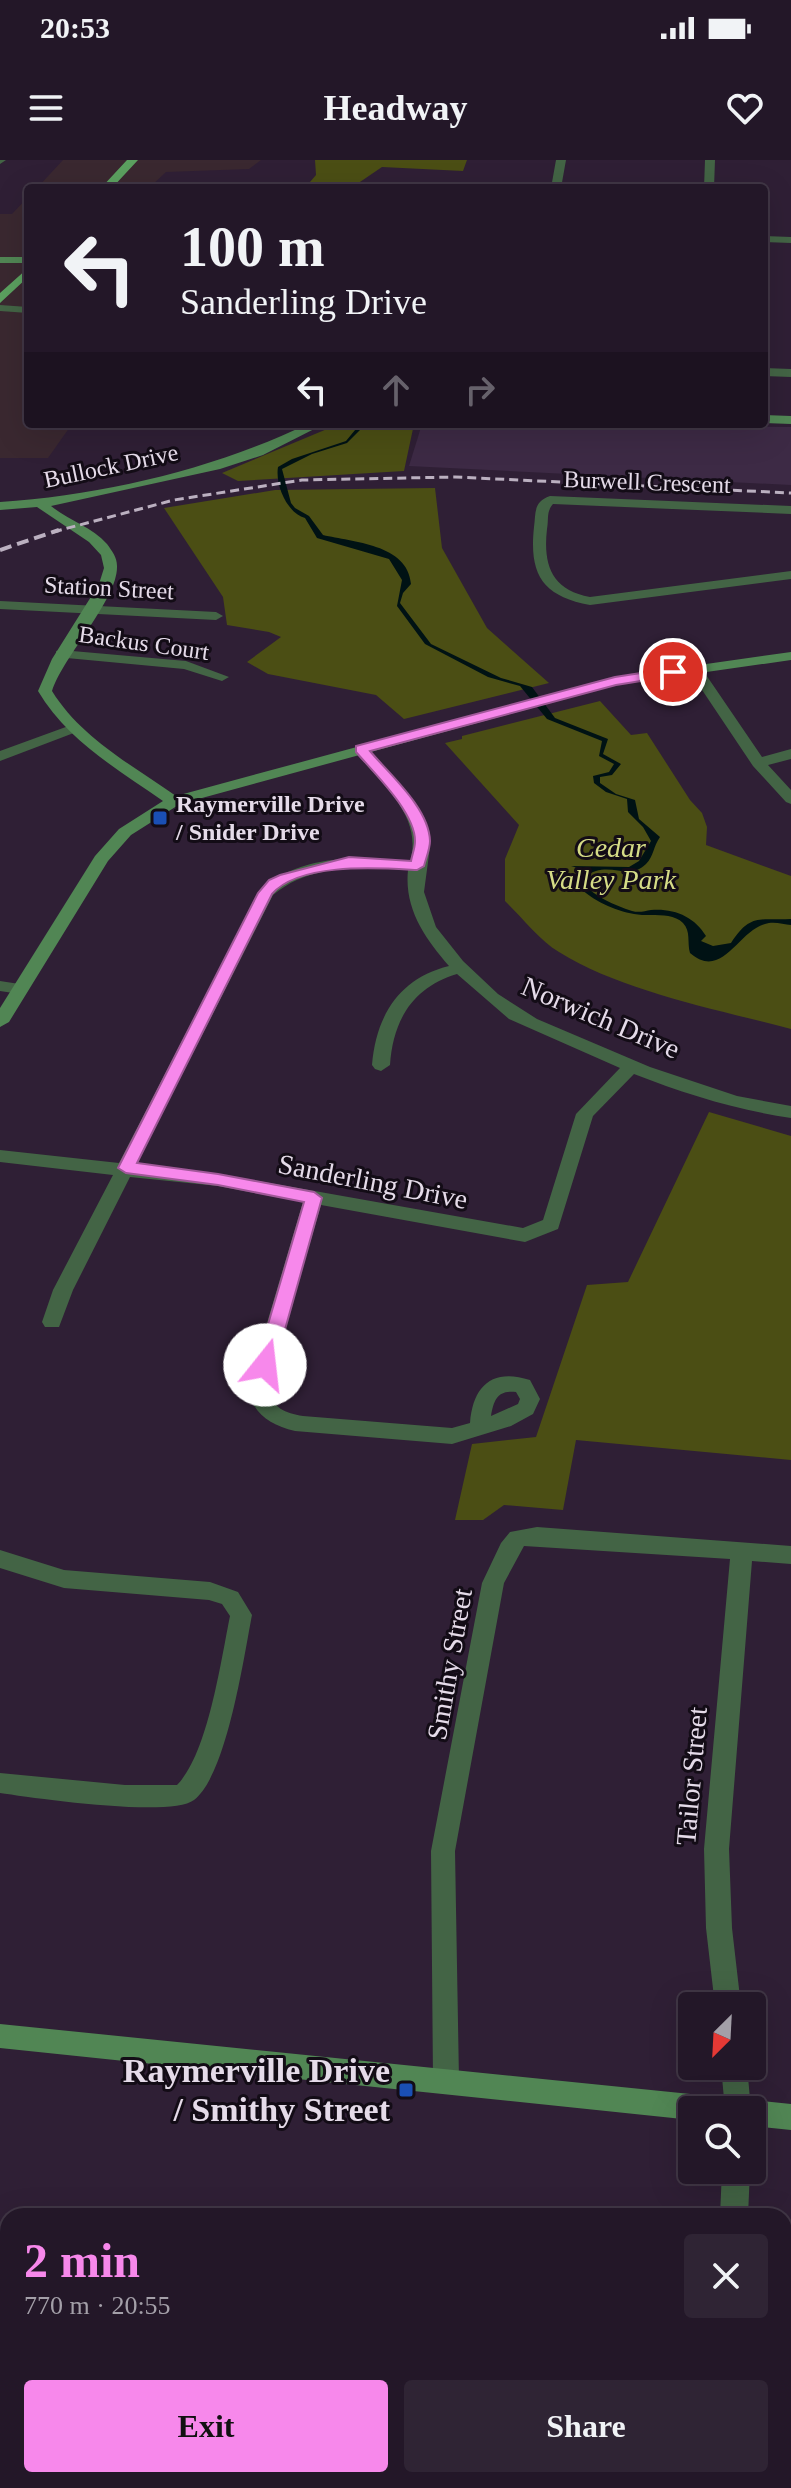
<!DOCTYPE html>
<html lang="en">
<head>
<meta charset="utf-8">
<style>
  body { margin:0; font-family:Georgia,serif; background:#2f2434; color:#f1f3f6; height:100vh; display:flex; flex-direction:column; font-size:30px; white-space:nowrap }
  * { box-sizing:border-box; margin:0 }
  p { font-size:26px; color:#a39fa8 }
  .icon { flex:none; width:44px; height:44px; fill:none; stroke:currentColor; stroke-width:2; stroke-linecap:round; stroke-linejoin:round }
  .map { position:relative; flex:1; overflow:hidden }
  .details { position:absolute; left:0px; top:2048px; width:792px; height:280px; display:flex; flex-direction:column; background:#231728; border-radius:24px 24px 0 0; box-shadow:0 8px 32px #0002,0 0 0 2px #403645 }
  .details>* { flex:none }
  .hud { position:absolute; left:24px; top:24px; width:744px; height:244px; border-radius:8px; box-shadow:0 8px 32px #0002,0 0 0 2px #403645; background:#231728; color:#f1f3f6; overflow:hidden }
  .needle { width:52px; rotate:204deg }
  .buttons { position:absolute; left:678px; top:1832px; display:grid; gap:16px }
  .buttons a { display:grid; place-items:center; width:88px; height:88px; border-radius:8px; background:#231728; box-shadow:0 8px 32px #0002,0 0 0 2px #403645; font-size:40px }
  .pin { position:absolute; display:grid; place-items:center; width:68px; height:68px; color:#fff; margin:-34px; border:4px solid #fff; border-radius:50%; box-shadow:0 2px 8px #0007 }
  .me { position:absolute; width:88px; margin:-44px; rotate:16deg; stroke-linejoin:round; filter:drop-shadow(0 0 6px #0008) }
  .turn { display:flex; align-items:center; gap:28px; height:168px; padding:0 24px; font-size:36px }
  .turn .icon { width:104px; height:104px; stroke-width:2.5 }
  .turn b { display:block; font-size:56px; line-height:68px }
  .lanes { display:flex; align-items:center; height:76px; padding:0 24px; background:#0003; justify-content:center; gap:40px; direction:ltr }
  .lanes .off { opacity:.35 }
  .round { display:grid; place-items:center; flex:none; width:84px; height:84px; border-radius:8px; background:#2f2434 }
  .headline { display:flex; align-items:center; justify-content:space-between; height:136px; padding:0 24px }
  h1 { font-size:48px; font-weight:700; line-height:60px; color:#f788eb }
  .cta { display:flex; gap:16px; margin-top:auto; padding:16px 24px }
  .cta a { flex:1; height:92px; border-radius:8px; background:#f788eb; color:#111; font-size:32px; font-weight:700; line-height:92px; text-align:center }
  .cta a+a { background:#2f2434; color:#f1f3f6 }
  .status { display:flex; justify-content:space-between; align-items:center; height:56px; padding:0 40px; background:#231728; direction:ltr }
  .status svg { height:22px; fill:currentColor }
  header { display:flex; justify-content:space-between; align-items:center; height:104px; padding:0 24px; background:#231728; font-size:36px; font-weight:700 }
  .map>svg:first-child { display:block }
</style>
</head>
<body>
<div class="status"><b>20:53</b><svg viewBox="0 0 49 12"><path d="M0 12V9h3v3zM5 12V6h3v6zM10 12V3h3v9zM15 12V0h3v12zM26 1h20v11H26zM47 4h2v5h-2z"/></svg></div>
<header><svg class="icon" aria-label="menu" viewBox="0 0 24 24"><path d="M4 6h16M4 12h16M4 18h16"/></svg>Headway<svg class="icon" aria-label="heart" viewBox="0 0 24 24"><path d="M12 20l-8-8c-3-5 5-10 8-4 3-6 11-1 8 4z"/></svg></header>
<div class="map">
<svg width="791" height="2328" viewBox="0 0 791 2328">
  <rect width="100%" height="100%" fill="#2f1f35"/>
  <path fill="#3a2830" d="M63,0H261L249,9L166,12L149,28H37Z
    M28,37V264H72L48,298H0V54H12Z
    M784,2264L791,2265V2328H751V2320H784Z"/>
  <path fill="#3d2a45" d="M422,264L791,267V325L409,306Z"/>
  <path fill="#4b4e14" d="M315,0H467L463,11L382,7L357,24L312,28L310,22L316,15Z
    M339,264H414L404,311L238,321L222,313Z
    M435,328L442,388L487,468L549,523L404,559L376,535L268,514L247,502L281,477L269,472L227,465L223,437L164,348L275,330Z
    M600,541L631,575L647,573L690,640L702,653L707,667L706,685L791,716V869C719,850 621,831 559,792C539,780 522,757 505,741V699L519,665L445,583L462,579V576Z
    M709,952L791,976V1300L576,1280L563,1350L504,1345L483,1360H455L472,1284L536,1277L587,1125L628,1122Z"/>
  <path fill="#001214" d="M360,264H366L347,283L312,294L282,309L291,343L295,348L309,356L323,375C352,382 408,384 411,424L403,433L400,443L431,484L501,518L532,527L555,558L608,579L603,594L621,604L612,615L600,617V623L616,634L635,640L639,659L660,677C653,687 654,696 646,704C626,723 611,698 584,717L583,723C595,737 614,745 632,751C639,753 645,751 651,750C674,748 695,757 706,776L701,781L713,786L731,783C751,752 761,761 791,759V765C783,764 773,761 765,764C738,771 722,821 690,793C687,783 691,771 683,763C671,751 649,757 634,754C615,751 592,740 579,727L577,715L585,710L571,706L629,707L639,701L651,681L643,667L628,652L627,639L606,632L594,623L593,616L609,612L614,604L599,596L602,581L547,559L520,526L488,517L425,484L397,446L402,420L389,399L317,378L305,358C287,353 275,325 278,307L292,299L346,281Z"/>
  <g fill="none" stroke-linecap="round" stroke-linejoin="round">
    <path fill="#436445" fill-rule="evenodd" d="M0,0H6L0,4Z
      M556,0H566L561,28H551Z
      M705,0H715L714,28H704Z
      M764,76L791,77V83L764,82Z
      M0,145L28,147V153L0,151Z
      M764,208L791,209V217L764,216Z
      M550,336L791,346V354L553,344C546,352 549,359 547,369C543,404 551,430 590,437L791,411V419L590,445C542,436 529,414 534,367C536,353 533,342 550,336Z
      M0,441L216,452L223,456L216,460L0,449Z
      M61,490L186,501L229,517L222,521L184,509L56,497V491Z
      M695,505L700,506L762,597L791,589V599L768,605L791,630V644L786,642L753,606L688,509Z
      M74,564L81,568L79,571L0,601V591Z
      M361,584L366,586L404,630L428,671L430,687L424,732L436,767L463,801L498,834L537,859L650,907L737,936L791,946V958C737,950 685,934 634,914L593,956L558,1069L525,1082L321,1045L267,1230C273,1248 285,1253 303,1256L452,1268L470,1263C473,1225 493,1208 530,1220L540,1239L533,1254L511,1266L452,1284L295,1271C270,1265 255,1255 247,1230L303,1042L218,1026L130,1017L73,1130L59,1167H45L42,1162L53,1130L113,1015L0,1002V990L119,1003L260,730C301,694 359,696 410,701C424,655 378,621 353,589ZM380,708L408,710C404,749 425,778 449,806C400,818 376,855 372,905L375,909L381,911L390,905C393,860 413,827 457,814L509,859L620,908L576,954L543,1060L523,1068L218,1014L136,1005L273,735C304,709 341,708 380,708ZM516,1232L520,1239L518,1244L491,1256C494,1239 498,1230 516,1232Z
      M0,821L26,825L29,829L20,834L0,831Z
      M537,1367L791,1386V1404L752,1401L729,1689L732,1768L741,1846H715L706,1768L704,1689L730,1399L524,1386L504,1423L455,1691L459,1920L455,1929L446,1933L437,1929L433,1920L431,1691L482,1423L501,1383L510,1372Z
      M0,1390L64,1410L210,1422L238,1432L252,1455C244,1496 227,1615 194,1640C171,1658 34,1638 0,1633V1613L125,1625H177C208,1594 221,1500 230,1456L222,1444L209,1440L64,1428L0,1408Z
      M721,1906H747L751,1950H725Z
      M722,2010H750L748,2056H720Z
      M0,2164L8,2165V2193L0,2192Z"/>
    <path fill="#518654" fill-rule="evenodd" d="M0,97H28V103H0Z
      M764,255L791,256V264L764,263Z
      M308,264H324L263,295L220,309L51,346C68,360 92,367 107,384C112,391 117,397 117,406C118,439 64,495 52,531C81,578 132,605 176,636L615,517L791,492V500L616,525L180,644L131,675L108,701L9,862L0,867V848L95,696L119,669L163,641C117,609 67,580 38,531L52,499L99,424L104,408L101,395L89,382L37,347L0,350V342C105,335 213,309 308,264Z
      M0,1864L720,1937L729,1941L733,1950H692V1960L0,1888Z
      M752,1940L791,1944V1970L752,1966V1950H740L743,1944Z"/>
    <path fill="#5ba05f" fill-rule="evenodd" d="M127,0H138L112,28H101Z
      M28,108V117L0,143V133Z"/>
    <path stroke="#bbb0c0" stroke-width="3" stroke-dasharray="9 5" stroke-linecap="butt" d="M53,372L174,340L302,320L455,317L791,333"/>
    <path stroke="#bbb0c0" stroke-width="4" stroke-dasharray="12 6" stroke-linecap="butt" d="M0,390L59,370"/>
  </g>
  <path fill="#f788eb" stroke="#a15899" stroke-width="2" d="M673,508L680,512L678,515L616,525L370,591C390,615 429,648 430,681C430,689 426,698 424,706L417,710C378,708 300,702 272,734L137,1003L218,1014L314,1032L322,1038L275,1205L272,1210H259L256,1205L304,1042L218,1025L126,1013L118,1008L258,733L269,720L280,715L349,697L411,701C412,695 415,688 415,682C416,653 374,613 356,592V586L615,517Z"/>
  <g fill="#1a4fb4" stroke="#130c16" stroke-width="3">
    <rect x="152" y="650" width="16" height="16" rx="4"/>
    <rect x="398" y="1922" width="16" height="16" rx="4"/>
  </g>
  <g text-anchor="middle" stroke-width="6" stroke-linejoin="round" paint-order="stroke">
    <g font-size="24" fill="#e5dbe9" stroke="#130c16">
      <text transform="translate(111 306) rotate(-12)" y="8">Bullock Drive</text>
      <text transform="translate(647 322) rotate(2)" y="8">Burwell Crescent</text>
      <text transform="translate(109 428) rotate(3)" y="8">Station Street</text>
      <text transform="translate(144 483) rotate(8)" y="8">Backus Court</text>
    </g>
    <g font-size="24" font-weight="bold" fill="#e5dbe9" stroke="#130c16" text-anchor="start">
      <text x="176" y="652">Raymerville Drive<tspan x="176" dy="28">/ Snider Drive</tspan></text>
    </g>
    <g font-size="28" font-style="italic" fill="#d5dc86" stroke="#130c16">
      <text x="611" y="697">Cedar<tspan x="611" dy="32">Valley Park</tspan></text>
    </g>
    <g font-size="28" fill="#e5dbe9" stroke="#130c16">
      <text transform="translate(601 857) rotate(23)" y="10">Norwich Drive</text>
      <text transform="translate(373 1021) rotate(11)" y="10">Sanderling Drive</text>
      <text transform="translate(449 1504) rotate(-80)" y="10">Smithy Street</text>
      <text transform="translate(691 1616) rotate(-85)" y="10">Tailor Street</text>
    </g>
    <g font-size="34" font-weight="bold" fill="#e5dbe9" stroke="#130c16" text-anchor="end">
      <text x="390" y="1922">Raymerville Drive<tspan x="390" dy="39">/ Smithy Street</tspan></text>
    </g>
  </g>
</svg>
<div class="buttons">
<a><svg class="needle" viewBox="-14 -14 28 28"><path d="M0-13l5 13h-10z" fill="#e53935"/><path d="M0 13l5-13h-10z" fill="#a39fa8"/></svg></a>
<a><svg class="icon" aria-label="search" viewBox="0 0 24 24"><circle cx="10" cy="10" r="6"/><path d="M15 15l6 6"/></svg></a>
</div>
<div class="pin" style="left:673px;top:512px;background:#d93025"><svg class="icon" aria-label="arrive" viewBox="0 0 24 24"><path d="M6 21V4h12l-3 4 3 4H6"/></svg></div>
<svg class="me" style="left:265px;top:1205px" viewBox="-20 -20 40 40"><circle r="19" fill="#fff"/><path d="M0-13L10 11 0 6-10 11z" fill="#f788eb"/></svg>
<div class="hud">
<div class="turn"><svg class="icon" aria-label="left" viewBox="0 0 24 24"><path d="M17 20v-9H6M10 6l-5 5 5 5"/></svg><div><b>100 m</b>Sanderling Drive</div></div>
<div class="lanes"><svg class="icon" aria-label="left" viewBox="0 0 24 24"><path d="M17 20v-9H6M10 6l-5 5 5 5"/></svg><svg class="icon off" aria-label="ahead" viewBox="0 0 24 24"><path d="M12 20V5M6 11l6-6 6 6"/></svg><svg class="icon off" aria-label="right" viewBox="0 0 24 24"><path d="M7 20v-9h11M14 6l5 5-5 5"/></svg></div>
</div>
<section class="details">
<div class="headline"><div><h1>2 min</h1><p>770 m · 20:55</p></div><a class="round"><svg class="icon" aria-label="close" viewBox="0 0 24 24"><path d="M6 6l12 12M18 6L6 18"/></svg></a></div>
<div class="cta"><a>Exit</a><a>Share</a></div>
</section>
</div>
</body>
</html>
